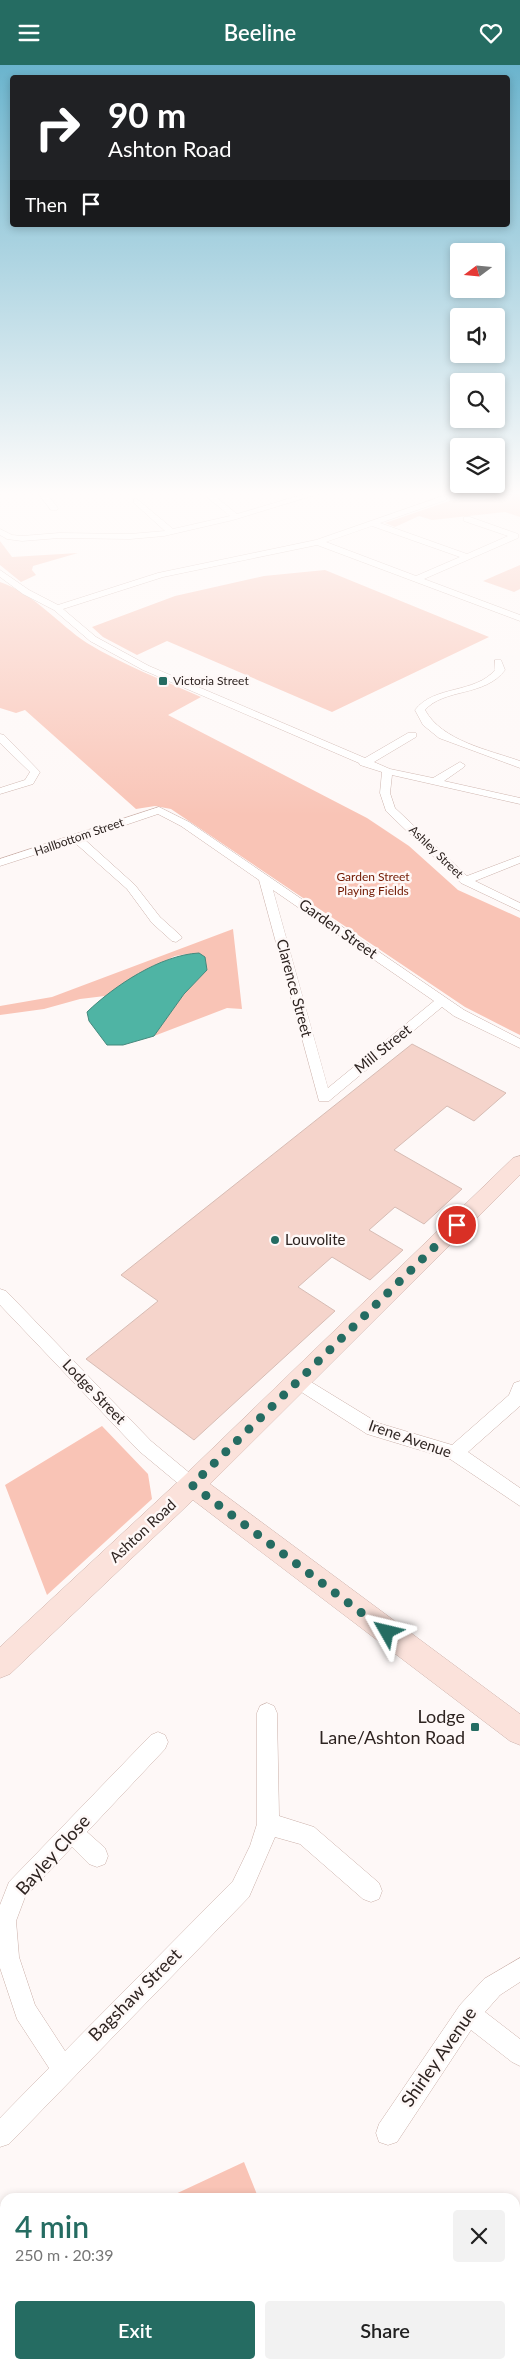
<!DOCTYPE html>
<html lang="en">
<head>
<meta charset="utf-8">
<style>
  body { margin:0; font-family:Lato,sans-serif; background:#f2f2f2; color:#222; height:100vh; display:flex; flex-direction:column; font-size:19px; white-space:nowrap }
  * { box-sizing:border-box; margin:0 }
  p { font-size:16px; color:#767676 }
  .icon { flex:none; width:28px; height:28px; fill:none; stroke:currentColor; stroke-width:2; stroke-linecap:round; stroke-linejoin:round }
  .map { position:relative; flex:1; overflow:hidden }
  .details { position:absolute; left:0px; top:2128px; width:520px; height:176px; display:flex; flex-direction:column; background:#fff; border-radius:15px 15px 0 0; box-shadow:0 2px 8px #0003 }
  .details>* { flex:none }
  .guide { position:absolute; left:10px; top:10px; width:500px; height:152px; border-radius:5px; box-shadow:0 2px 8px #0003; background:#202124; color:#fff; overflow:hidden }
  .needle { width:32px; rotate:254deg }
  .controls { position:absolute; left:450px; top:178px; display:grid; gap:10px }
  .controls a { display:grid; place-items:center; width:55px; height:55px; border-radius:5px; background:#fff; box-shadow:0 2px 8px #0003; font-size:25px }
  .pin { position:absolute; display:grid; place-items:center; width:42px; height:42px; color:#fff; margin:-21px; border:2px solid #fff; border-radius:50%; box-shadow:0 1px 5px #0007 }
  .me { position:absolute; width:55px; margin:-28px; rotate:307deg; stroke-linejoin:round; filter:drop-shadow(0 0 4px #0008) }
  .turn { display:flex; align-items:center; gap:18px; height:105px; padding:0 15px; font-size:22px }
  .turn .icon { width:65px; height:65px; stroke-width:2.5 }
  .turn b { display:block; font-size:35px; line-height:42px }
  .then { display:flex; align-items:center; height:48px; padding:0 15px; background:#0003; gap:10px; font-size:19px }
  .round { display:grid; place-items:center; flex:none; width:52px; height:52px; border-radius:5px; background:#f2f2f2 }
  .headline { display:flex; align-items:center; justify-content:space-between; height:85px; padding:0 15px }
  h1 { font-size:30px; font-weight:600; line-height:38px; color:#256c62 }
  .button { display:flex; gap:10px; margin-top:auto; padding:10px 15px }
  .button a { flex:1; height:58px; border-radius:5px; background:#256c62; color:#fff; font-size:20px; font-weight:600; line-height:58px; text-align:center }
  .button a+a { background:#f2f2f2; color:#222 }
  header { display:flex; justify-content:space-between; align-items:center; height:65px; padding:0 15px; background:#256c62; color:#fff; font-size:22px; font-weight:600 }
  .map>svg:first-child { display:block }
</style>
</head>
<body>
<header><svg class="icon" aria-label="menu" viewBox="0 0 24 24"><path d="M4 6h16M4 12h16M4 18h16"/></svg>Beeline<svg class="icon" aria-label="heart" viewBox="0 0 24 24"><path d="M12 20l-8-8c-3-5 5-10 8-4 3-6 11-1 8 4z"/></svg></header>
<div class="map">
<svg width="520" height="2303" viewBox="0 0 520 2303">
  <rect width="100%" height="100%" fill="#fef8f7"/>
  <path fill="#f9c4b6" d="M484,428H520V452L505,447L432,455L419,451L395,462L385,458L452,435H483L492,432Z
    M0,476L12,492L78,488L33,501L32,505L36,510L21,517L0,500Z
    M520,500V524L514,527L483,516Z
    M325,505L489,572L332,647L167,576L137,590L103,572L92,562L175,531L264,511Z
    M0,517C35,529 58,559 87,578C123,600 163,615 201,632L168,650L367,753L409,781L458,825L520,853V970L465,942L171,744L155,741L136,744L25,645L16,648L0,643Z
    M233,864L242,944L227,943L154,971L184,929L207,905L187,889L175,891L148,904L105,931L80,934L44,944L0,950V941L52,932Z
    M102,1361L148,1409L152,1434L47,1530L5,1420Z
    M244,2097L258,2132H169Z
    M142,2299H263L256,2303H144Z"/>
  <path fill="#4fb4a4" stroke="#45897d" d="M199,888L205,892L207,905L184,929L154,971L123,980H107L89,956L87,947C114,921 160,890 199,888Z"/>
  <path fill="#f5d4cb" stroke="#d7bcb4" d="M412,979L506,1028L474,1056L447,1041L394,1085L462,1124L424,1159L395,1142L369,1165L403,1185L370,1215L332,1192L298,1222L335,1246L194,1375L86,1294L158,1236L121,1210Z"/>
  <g fill="none" stroke-linecap="round" stroke-linejoin="round">
    <g stroke="#cbb0a9" stroke-width="1">
      <path id="street" d="M38,428H46L58,443L57,445H51Z
        M202,428H211L237,449L308,428H321L233,455L164,471L130,474L59,473L22,476L7,474L0,470V464L12,470L22,471L59,468L130,469L165,466L134,438V434H137L173,464L230,451Z
        M443,431L447,433L446,435L380,458L467,489L508,471L464,456V452H470L518,469V473L424,514L520,550V556L317,480L163,512L63,544L96,572L149,601L365,693L408,668H416V672L374,697L390,704L433,713L460,697L465,700L464,702L444,716L520,733V739L392,710L390,728L395,743L467,811L520,791V798L475,816L520,838V846L461,818L386,746L380,728L382,707L360,700L359,698L143,605L90,576L54,545L23,529L0,512V505L29,525L58,540L158,508L316,475ZM372,461L460,492L416,511L326,477Z
        M495,595H501L505,605C485,632 444,623 425,645C442,676 489,685 520,696V703L439,673L423,660L415,645C434,620 475,629 495,605Z
        M0,669L4,670L40,707L33,719L0,729V723L25,715L30,707L0,678Z
        M159,742L189,757L464,945L520,974V983L454,951L442,942L329,1036H319L259,815L181,761L158,749L84,774L135,820L160,852L180,870L182,873L176,877L172,876L152,858L127,824L74,777L0,801V794ZM273,825L434,936L328,1023Z
        M0,1224L6,1226L151,1376L198,1415L201,1420L198,1425L192,1428L186,1425L139,1386L0,1240Z
        M298,1309L378,1358L452,1380L509,1330L514,1318L520,1316V1341L468,1387L520,1423V1441L450,1394L367,1369L292,1321L290,1316L292,1311Z
        M267,1638L274,1641L277,1648L279,1751L314,1762L379,1818L382,1826L379,1834L371,1837L363,1834L300,1779L275,1772L249,1832L9,2079L0,2082V2053L49,2003L17,1954L0,1903V1840L9,1817L151,1670L158,1667L165,1670L168,1677L165,1684L87,1767L105,1783L108,1791L105,1799L97,1802L89,1799L72,1782L25,1832L16,1856L19,1892L35,1940L65,1986L233,1816L250,1781L257,1759V1648L260,1641Z
        M520,1893V1917L500,1930L485,1947L520,1974V2001L512,1997L471,1965L397,2077L388,2080L379,2077L376,2068L379,2059L460,1940L484,1914Z
        M0,2141L5,2143V2169L2,2171L0,2170Z"/>
    </g>
    <g stroke="#cbb0a9" stroke-width="1">
      <path id="secondary" d="M520,1091V1110L210,1419L520,1649V1680L510,1676L193,1435L10,1609L0,1613V1582L183,1412L513,1093Z"/>
    </g>
    <use href="#street" fill="#fff" fill-rule="evenodd"/>
    <use href="#secondary" fill="#fbe2db" fill-rule="evenodd"/>
  </g>
  <linearGradient id="sky" x2="0" y2="1"><stop stop-color="#6bb4cd"/><stop offset="0.57" stop-color="#fffcfb"/><stop offset="1" stop-color="#fffcfb" stop-opacity="0"/></linearGradient>
  <rect width="520" height="751" fill="url(#sky)"/>
  <g fill="none" stroke-linecap="round" stroke-linejoin="round">
    <path stroke="#256c62" stroke-width="9" stroke-dasharray="0 16.2" d="M387,1567L192,1420L457,1160"/>
  </g>
  <g fill="#256c62" stroke="#fef8f7" stroke-width="2">
    <rect x="158" y="611" width="10" height="10" rx="2.5"/>
    <circle cx="275" cy="1175" r="5"/>
    <rect x="470" y="1657" width="10" height="10" rx="2.5"/>
  </g>
  <g text-anchor="middle" stroke-width="5" stroke-linejoin="round" paint-order="stroke">
    <g font-size="12" fill="#2e2421" stroke="#fef8f7" text-anchor="start">
      <text x="173" y="620">Victoria Street</text>
    </g>
    <g font-size="12" fill="#2e2421" stroke="#fef8f7">
      <text transform="translate(79 772) rotate(-19)" y="4">Hallbottom Street</text>
      <text transform="translate(436 787) rotate(44)" y="4">Ashley Street</text>
    </g>
    <g font-size="12" fill="#711800" stroke="#fef8f7">
      <text x="373" y="816">Garden Street<tspan x="373" dy="14">Playing Fields</tspan></text>
    </g>
    <g font-size="15" fill="#2e2421" stroke="#fef8f7">
      <text transform="translate(338 864) rotate(35)" y="5">Garden Street</text>
      <text transform="translate(294 923) rotate(75)" y="5">Clarence Street</text>
      <text transform="translate(383 984) rotate(-39)" y="5">Mill Street</text>
      <text transform="translate(94 1327) rotate(46)" y="5">Lodge Street</text>
      <text transform="translate(410 1374) rotate(19)" y="5">Irene Avenue</text>
      <text transform="translate(143 1466) rotate(-43)" y="5">Ashton Road</text>
    </g>
    <g font-size="15" fill="#2e2421" stroke="#fef8f7" text-anchor="start">
      <text x="285" y="1180">Louvolite</text>
    </g>
    <g font-size="18" fill="#2e2421" stroke="#fef8f7" text-anchor="end">
      <text x="465" y="1658">Lodge<tspan x="465" dy="21">Lane/Ashton Road</tspan></text>
    </g>
    <g font-size="18" fill="#2e2421" stroke="#fef8f7">
      <text transform="translate(53 1790) rotate(-48)" y="6">Bayley Close</text>
      <text transform="translate(135 1930) rotate(-45)" y="6">Bagshaw Street</text>
      <text transform="translate(439 1992) rotate(-55)" y="6">Shirley Avenue</text>
    </g>
  </g>
</svg>
<div class="controls">
<a><svg class="needle" viewBox="-14 -14 28 28"><path d="M0-13l5 13h-10z" fill="#e53935"/><path d="M0 13l5-13h-10z" fill="#767676"/></svg></a>
<a><svg class="icon" aria-label="sound" viewBox="0 0 24 24"><path d="M4 9h4l5-4v14l-5-4H4zM17 9q2 3 0 6"/></svg></a>
<a><svg class="icon" aria-label="search" viewBox="0 0 24 24"><circle cx="10" cy="10" r="6"/><path d="M15 15l6 6"/></svg></a>
<a><svg class="icon" aria-label="layers" viewBox="0 0 24 24"><path d="M12 4l9 5-9 5-9-5zM3 14l9 5 9-5"/></svg></a>
</div>
<div class="pin" style="left:457px;top:1160px;background:#d93025"><svg class="icon" aria-label="arrive" viewBox="0 0 24 24"><path d="M6 21V4h12l-3 4 3 4H6"/></svg></div>
<svg class="me" style="left:387px;top:1567px" viewBox="-20 -20 40 40"><path d="M0-17L14 15 0 8-14 15z" fill="#256c62" stroke="#fff" stroke-width="4"/></svg>
<div class="guide">
<div class="turn"><svg class="icon" aria-label="right" viewBox="0 0 24 24"><path d="M7 20v-9h11M14 6l5 5-5 5"/></svg><div><b>90 m</b>Ashton Road</div></div>
<div class="then">Then<svg class="icon" aria-label="arrive" viewBox="0 0 24 24"><path d="M6 21V4h12l-3 4 3 4H6"/></svg></div>
</div>
<section class="details">
<div class="headline"><div><h1>4 min</h1><p>250 m · 20:39</p></div><a class="round"><svg class="icon" aria-label="close" viewBox="0 0 24 24"><path d="M6 6l12 12M18 6L6 18"/></svg></a></div>
<div class="button"><a>Exit</a><a>Share</a></div>
</section>
</div>
</body>
</html>
